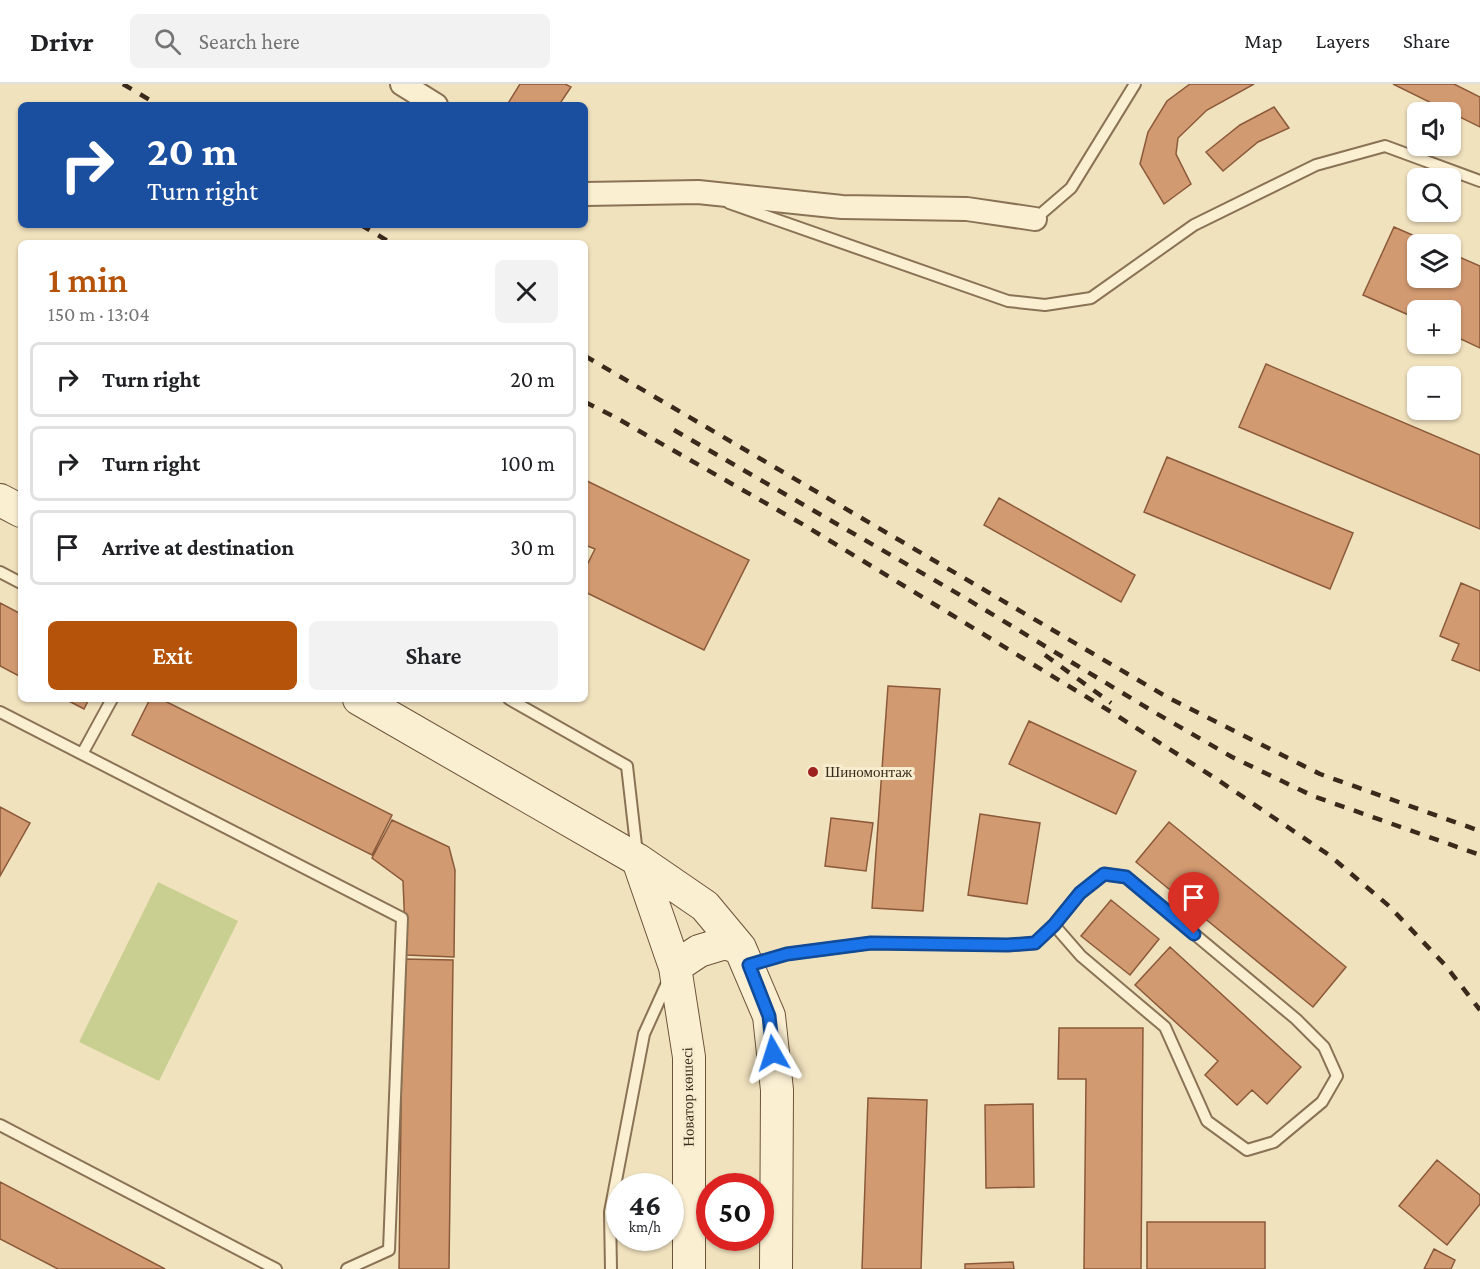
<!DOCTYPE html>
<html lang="en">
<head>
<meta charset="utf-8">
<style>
  body { margin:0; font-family:"Crimson Pro",serif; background:#f2f2f2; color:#202124; height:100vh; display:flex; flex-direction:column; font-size:22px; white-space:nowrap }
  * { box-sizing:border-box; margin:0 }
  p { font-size:20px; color:#757577 }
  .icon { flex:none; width:33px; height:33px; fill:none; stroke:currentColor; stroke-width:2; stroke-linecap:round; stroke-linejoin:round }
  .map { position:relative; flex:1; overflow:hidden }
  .sheet { position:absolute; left:18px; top:156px; width:570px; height:462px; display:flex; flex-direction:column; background:#fff; border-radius:9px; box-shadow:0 2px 4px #0004 }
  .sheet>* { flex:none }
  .hud { position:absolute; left:18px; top:18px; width:570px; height:126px; border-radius:9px; box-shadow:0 2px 4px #0004; background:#1a4fa0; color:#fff; overflow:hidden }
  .controls { position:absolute; left:1407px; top:18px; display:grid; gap:12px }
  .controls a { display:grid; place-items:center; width:54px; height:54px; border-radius:9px; background:#fff; box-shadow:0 2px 4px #0004; font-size:30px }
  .speed { position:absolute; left:606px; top:1089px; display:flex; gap:12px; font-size:30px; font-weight:700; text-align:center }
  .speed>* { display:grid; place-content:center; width:78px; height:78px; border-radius:50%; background:#fff; box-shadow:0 2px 4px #0004; line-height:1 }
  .speed small { font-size:15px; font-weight:400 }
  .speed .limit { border:9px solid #d22; background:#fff; color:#111 }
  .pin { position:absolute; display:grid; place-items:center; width:51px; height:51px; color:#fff; margin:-62px -26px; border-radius:50% 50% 50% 0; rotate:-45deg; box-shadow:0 0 6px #0007 }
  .pin .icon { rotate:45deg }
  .me { position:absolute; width:66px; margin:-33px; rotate:354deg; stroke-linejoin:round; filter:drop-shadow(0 0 4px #0008) }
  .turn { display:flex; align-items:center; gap:21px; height:126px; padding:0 30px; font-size:27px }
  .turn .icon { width:78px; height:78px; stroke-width:2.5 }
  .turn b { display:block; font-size:42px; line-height:51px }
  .round { display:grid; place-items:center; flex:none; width:63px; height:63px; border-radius:9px; background:#f2f2f2 }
  .overview { display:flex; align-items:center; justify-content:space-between; height:102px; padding:0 30px }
  h1 { font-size:36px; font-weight:600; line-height:45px; color:#b45309 }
  .action { display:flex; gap:12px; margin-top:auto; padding:12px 30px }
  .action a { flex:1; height:69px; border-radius:9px; background:#b45309; color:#fff; font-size:24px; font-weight:600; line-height:69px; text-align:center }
  .action a+a { background:#f2f2f2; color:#202124 }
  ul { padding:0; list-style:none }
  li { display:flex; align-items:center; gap:18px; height:75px; margin:0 12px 9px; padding:0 18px; border:3px solid #e0e0e0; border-radius:9px }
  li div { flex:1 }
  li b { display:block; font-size:22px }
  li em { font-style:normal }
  header { display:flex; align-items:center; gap:36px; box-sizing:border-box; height:84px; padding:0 30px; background:#fff; border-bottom:2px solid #e0e0e0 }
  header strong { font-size:28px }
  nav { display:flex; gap:33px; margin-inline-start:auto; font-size:21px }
  .search { width:420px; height:54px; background:#f2f2f2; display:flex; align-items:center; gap:15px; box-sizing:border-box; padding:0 21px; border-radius:9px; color:#757577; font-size:22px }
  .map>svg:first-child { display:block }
</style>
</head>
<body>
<header>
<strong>Drivr</strong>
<div class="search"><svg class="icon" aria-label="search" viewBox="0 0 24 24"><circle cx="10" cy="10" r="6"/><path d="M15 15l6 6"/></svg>Search here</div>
<nav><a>Map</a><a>Layers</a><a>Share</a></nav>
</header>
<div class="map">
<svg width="1480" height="1185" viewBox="0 0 1480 1185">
  <rect width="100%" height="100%" fill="#f1e2be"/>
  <path fill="#c8cf91" d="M158,798L238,837L159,997L79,958Z"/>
  <path fill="#d29a71" stroke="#8b5a3a" stroke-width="1.5" d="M520,0H565L571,3L559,21H507Z
    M1190,0H1254L1207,26L1178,54L1176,70L1191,100L1164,120L1140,80L1148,48L1167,17Z
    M1393,0H1454L1480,13V43Z
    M1274,23L1289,44L1258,58L1223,87L1206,68L1240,41Z
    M1394,143L1433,160H1418V194H1450V169L1480,182V264L1450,250V226H1418V235L1363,211Z
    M1266,280L1480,371V445L1239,343Z
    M1167,373L1353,449L1330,505L1144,428Z
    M585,396L749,476L704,566L585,508V485L595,465L585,461Z
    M999,414L1135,491L1121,518L984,441Z
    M1461,499L1480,507V587L1452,576L1459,560L1440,552Z
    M0,519L21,530V593L0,582Z
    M888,602L940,605L923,827L872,824Z
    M65,615H89L84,625Z
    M150,615H161L392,731L372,771L132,651Z
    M1029,637L1136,687L1116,730L1009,680Z
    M0,723L30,739L0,792Z
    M980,730L1040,739L1027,820L968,811Z
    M831,734L873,739L866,787L825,782Z
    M392,736L449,763L455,786L454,873L406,871L403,797L372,774Z
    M1169,738L1346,883L1313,923L1136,778Z
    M1111,816L1159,855L1130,891L1081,852Z
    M1170,863L1301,983L1267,1020L1252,1006L1237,1021L1205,991L1218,977L1135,901Z
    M403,875L453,876L449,1185H399Z
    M1059,944H1143L1141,1185H1084L1086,995H1058Z
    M868,1014L927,1016L921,1185H862Z
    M1033,1020L1034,1103L986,1104L985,1021Z
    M1437,1076L1480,1111V1120L1447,1161L1399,1122Z
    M0,1098L165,1185H58L0,1155Z
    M1147,1138H1265V1185H1147Z
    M1434,1165L1455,1176L1451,1185H1424Z
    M1013,1178L1014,1185H965V1180Z"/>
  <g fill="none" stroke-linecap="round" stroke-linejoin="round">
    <g stroke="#8a7255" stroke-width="14">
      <path id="service" d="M729,119L1008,217L1045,221L1091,214L1194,141L1316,81L1385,62L1480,97
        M1035,135L1071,104L1135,0
        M0,488L21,499
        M509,615L627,682L637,770
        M0,628L82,670L112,615
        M82,670L402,834L389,1166L347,1185
        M749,881L787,870L871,859L1008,861L1035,859L1054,841L1080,809L1104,790L1126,793L1296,935L1324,963L1337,992L1322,1018L1274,1058L1247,1066L1207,1037L1165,943L1081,872L1054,841
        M0,1041L276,1185
        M611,1185L610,1128L644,950L668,897"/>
    </g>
    <g stroke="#8a7255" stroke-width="26">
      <path id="minor" d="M402,0L436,21
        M585,110L698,108L842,123L967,125L1035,135"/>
    </g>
    <g stroke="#6c5339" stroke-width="34">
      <path id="secondary" d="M0,416L21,427
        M359,615L638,776L705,822L740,864L769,932L777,1006L776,1185
        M638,776L675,883L689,973V1185
        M675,883L699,867L725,859L740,864"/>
    </g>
    <use href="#service" stroke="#fbefd2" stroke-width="10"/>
    <use href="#minor" stroke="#fbefd2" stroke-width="22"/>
    <use href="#secondary" stroke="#fbefd2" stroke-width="32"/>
    <path stroke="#392a1b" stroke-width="4.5" stroke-dasharray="10 10" stroke-linecap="butt" d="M123,0L158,21
      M361,141L391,159
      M585,272L1167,613L1320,690L1480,747
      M585,318L613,332L804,441L1108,626L1218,696L1329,771L1389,822L1445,881L1480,926
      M674,346L967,515L1154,628L1232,673L1313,712L1480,771
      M1045,571L1111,619"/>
  </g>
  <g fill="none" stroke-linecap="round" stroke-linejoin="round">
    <g stroke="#114b97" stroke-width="15">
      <path id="route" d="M773,969L769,932L749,881L787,870L871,859L1008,861L1035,859L1054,841L1080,809L1104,790L1126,793L1194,850"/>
    </g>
    <use href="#route" stroke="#1a73e8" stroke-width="10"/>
  </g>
  <circle fill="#9e2121" stroke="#f8ecce" stroke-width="2" cx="813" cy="688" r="6"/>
  <g text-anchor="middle" stroke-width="6" stroke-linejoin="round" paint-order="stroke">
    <g font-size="15" fill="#392a1b" stroke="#f8ecce" text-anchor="start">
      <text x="825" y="693">Шиномонтаж</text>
    </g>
    <g font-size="15" fill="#392a1b" stroke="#f8ecce">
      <text transform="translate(688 1013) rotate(-91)" y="5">Новатор көшесі</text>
    </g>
  </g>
</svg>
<div class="controls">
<a><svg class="icon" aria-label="sound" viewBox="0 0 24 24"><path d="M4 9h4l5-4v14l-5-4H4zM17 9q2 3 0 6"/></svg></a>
<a><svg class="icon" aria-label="search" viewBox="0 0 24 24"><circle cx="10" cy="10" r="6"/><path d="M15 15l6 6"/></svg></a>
<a><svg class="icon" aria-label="layers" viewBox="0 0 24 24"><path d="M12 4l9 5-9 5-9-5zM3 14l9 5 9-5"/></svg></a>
<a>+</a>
<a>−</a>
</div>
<div class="speed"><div>46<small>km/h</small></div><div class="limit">50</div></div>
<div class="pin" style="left:1194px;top:850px;background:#d93025"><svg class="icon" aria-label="arrive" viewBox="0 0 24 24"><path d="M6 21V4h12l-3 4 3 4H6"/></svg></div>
<svg class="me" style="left:773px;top:969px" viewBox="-20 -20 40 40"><path d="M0-17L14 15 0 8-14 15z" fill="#1a73e8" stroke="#fff" stroke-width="4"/></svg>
<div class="hud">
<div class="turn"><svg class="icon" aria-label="right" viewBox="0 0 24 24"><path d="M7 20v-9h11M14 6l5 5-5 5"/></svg><div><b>20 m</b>Turn right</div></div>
</div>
<section class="sheet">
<div class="overview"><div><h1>1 min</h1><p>150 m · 13:04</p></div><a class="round"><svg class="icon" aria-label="close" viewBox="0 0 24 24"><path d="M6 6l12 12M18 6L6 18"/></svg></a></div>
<ul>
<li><svg class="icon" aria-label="right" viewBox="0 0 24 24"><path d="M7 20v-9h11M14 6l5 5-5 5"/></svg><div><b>Turn right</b></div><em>20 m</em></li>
<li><svg class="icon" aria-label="right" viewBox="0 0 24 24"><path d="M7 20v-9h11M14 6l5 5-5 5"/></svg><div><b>Turn right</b></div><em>100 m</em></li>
<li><svg class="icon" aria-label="arrive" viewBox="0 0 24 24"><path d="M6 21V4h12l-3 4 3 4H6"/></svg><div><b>Arrive at destination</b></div><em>30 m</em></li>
</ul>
<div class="action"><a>Exit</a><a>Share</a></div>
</section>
</div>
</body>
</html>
